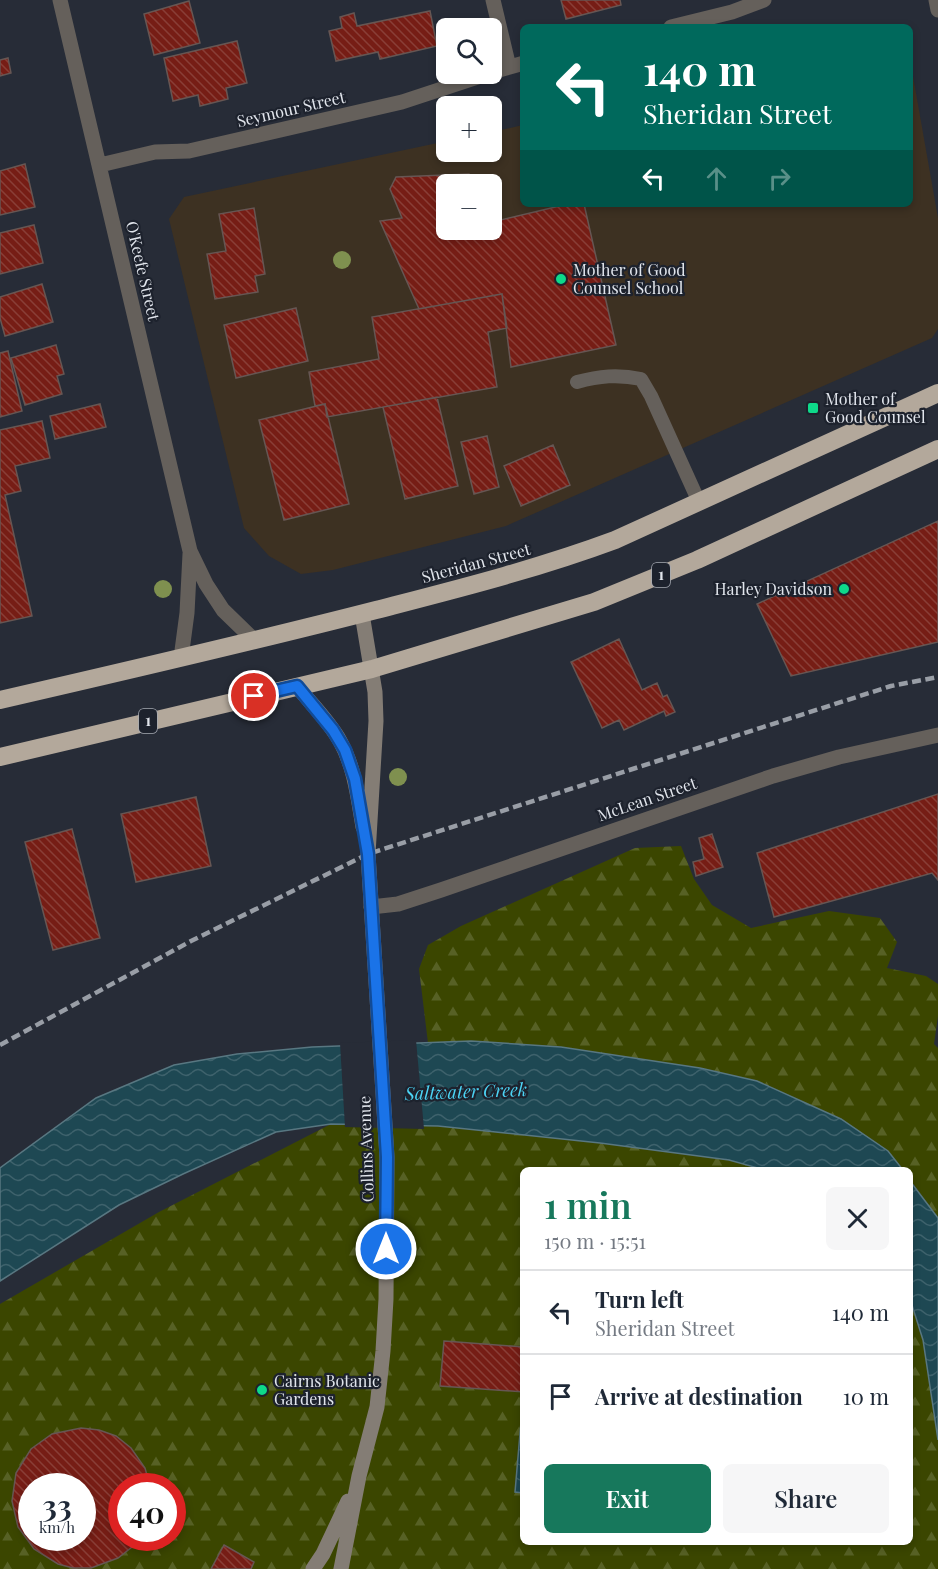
<!DOCTYPE html>
<html lang="en">
<head>
<meta charset="utf-8">
<style>
  body { margin:0; font-family:"Playfair Display",serif; background:#f6f6f7; color:#1f2937; height:100vh; display:flex; flex-direction:column; font-size:22px; white-space:nowrap }
  * { box-sizing:border-box; margin:0 }
  p { font-size:20px; color:#747a83 }
  .icon { flex:none; width:33px; height:33px; fill:none; stroke:currentColor; stroke-width:2; stroke-linecap:round; stroke-linejoin:round }
  .map { position:relative; flex:1; overflow:hidden }
  .panel { position:absolute; left:520px; top:1167px; width:393px; height:378px; display:flex; flex-direction:column; background:#fff; border-radius:9px; box-shadow:0 3px 9px #0003 }
  .panel>* { flex:none }
  .top-card { position:absolute; left:520px; top:24px; width:393px; height:183px; border-radius:9px; box-shadow:0 3px 9px #0003; background:#00695c; color:#fff; overflow:hidden }
  .fabs { position:absolute; left:436px; top:18px; display:grid; gap:12px }
  .fabs a { display:grid; place-items:center; width:66px; height:66px; border-radius:9px; background:#fff; box-shadow:0 3px 9px #0003; font-size:30px }
  .speed { position:absolute; left:18px; top:1473px; display:flex; gap:12px; font-size:30px; font-weight:700; text-align:center }
  .speed>* { display:grid; place-content:center; width:78px; height:78px; border-radius:50%; background:#fff; box-shadow:0 3px 9px #0003; line-height:1 }
  .speed small { font-size:15px; font-weight:400 }
  .speed .limit { border:9px solid #d22; background:#fff; color:#111 }
  .pin { position:absolute; display:grid; place-items:center; width:51px; height:51px; color:#fff; margin:-26px; border:3px solid #fff; border-radius:50%; box-shadow:0 2px 6px #0007 }
  .me { position:absolute; width:66px; margin:-33px; rotate:0deg; stroke-linejoin:round; filter:drop-shadow(0 0 4px #0008) }
  .turn { display:flex; align-items:center; gap:21px; height:126px; padding:0 24px; font-size:27px }
  .turn .icon { width:78px; height:78px; stroke-width:2.5 }
  .turn b { display:block; font-size:42px; line-height:51px }
  .lanes { display:flex; align-items:center; height:57px; padding:0 24px; background:#0003; justify-content:center; gap:30px; direction:ltr }
  .lanes .off { opacity:.35 }
  .round { display:grid; place-items:center; flex:none; width:63px; height:63px; border-radius:9px; background:#f6f6f7 }
  .overview { display:flex; align-items:center; justify-content:space-between; height:102px; padding:0 24px }
  h1 { font-size:36px; font-weight:600; line-height:45px; color:#17785c }
  .cta { display:flex; gap:12px; margin-top:auto; padding:12px 24px }
  .cta a { flex:1; height:69px; border-radius:9px; background:#17785c; color:#fff; font-size:24px; font-weight:600; line-height:69px; text-align:center }
  .cta a+a { background:#f6f6f7; color:#1f2937 }
  ul { padding:0; list-style:none }
  li { display:flex; align-items:center; gap:18px; height:84px; padding:0 24px; border-top:2px solid #e0e1e3 }
  li div { flex:1 }
  li b { display:block; font-size:22px }
  li em { font-style:normal }
  .map>svg:first-child { display:block }
</style>
</head>
<body>
<div class="map">
<svg width="938" height="1569" viewBox="0 0 938 1569">
  <defs>
    <pattern id="forest-firs" width="22" height="20" patternUnits="userSpaceOnUse" patternTransform="scale(1.5)"><rect width="22" height="20" fill="#3b4600"/><path d="M5 1l3.5 6h-7zM16 11l3.5 6h-7z" fill="#576125"/></pattern>
    <pattern id="water-waves" width="16" height="10" patternUnits="userSpaceOnUse" patternTransform="scale(1.5)"><rect width="16" height="10" fill="#1e4853"/><path d="M0 5q4-4 8 0t8 0" fill="none" stroke="#3e626c"/></pattern>
    <pattern id="building-back-hatch" width="6" height="6" patternUnits="userSpaceOnUse" patternTransform="scale(1.5)"><rect width="6" height="6" fill="#761d15"/><path d="M-1 5l2 2M0 0l6 6M5-1l2 2" fill="none" stroke="#893e37"/></pattern>
  </defs>
  <rect width="100%" height="100%" fill="#272c37"/>
  <path fill="#3d3122" fill-rule="evenodd" d="M911,65L938,218V329L932,338L506,526L333,570L301,574L269,556L244,528L169,219L184,197L447,141V152H492V132L523,125L524,204H910ZM447,184H492V230H447Z"/>
  <path fill="url(#forest-firs)" fill-rule="evenodd" d="M681,846L694,879L712,905L751,928L829,911L880,918L897,942L887,968L926,976L938,984V1016L934,1044L938,1048V1218L911,1181L910,1170H903L888,1151L757,1081L700,1068L561,1047L471,1041L428,1043L419,969L428,945L461,926L635,848Z
    M331,1124L438,1126L600,1143L729,1160L765,1170H524V1542H910L911,1302L923,1340L938,1440V1569H0V1304L159,1212ZM32,1486H82V1538H32ZM122,1486H172V1538H122Z"/>
  <path fill="url(#water-waves)" stroke="#587781" stroke-width="1.5" d="M471,1041L561,1047L700,1068L757,1081L841,1119L888,1151L903,1170H765L729,1160L600,1143L438,1126L331,1124L276,1132L183,1174L119,1205L0,1281V1168L96,1098L174,1065L237,1054L312,1047Z
    M910,1181L938,1218V1440L923,1340L911,1302Z
    M521,1422H524L523,1493L515,1492Z"/>
  <path fill="#272c37" d="M416,1040L424,1129L345,1127L340,1043Z"/>
  <path fill="url(#building-back-hatch)" stroke="#665653" stroke-width="1.5" fill-rule="evenodd" d="M561,0H620L621,5L566,19Z
    M189,1L200,43L154,55L144,14Z
    M430,11L437,46L380,59L378,52L336,61L329,31L342,28L340,17L354,13L357,26Z
    M237,41L247,83L226,88L228,99L200,106L198,95L173,101L164,58Z
    M8,58L11,73L0,76V60Z
    M25,164L35,207L0,215V171Z
    M469,174L472,184H447V230H492V222L568,204H584L616,345L511,367L502,294L419,309L380,221L402,218L390,189L396,177Z
    M254,208L265,274L255,276L258,292L215,299L207,254L226,251L219,214Z
    M34,225L43,263L0,274V233Z
    M42,284L53,322L5,336L0,318V297Z
    M502,294L507,328L488,332L497,387L327,417L325,404L315,406L309,372L379,359L372,317Z
    M296,308L308,361L236,378L224,325Z
    M56,345L64,374L57,376L62,394L25,405L11,358Z
    M8,351L22,411L0,417V353Z
    M437,397L458,486L405,499L383,407Z
    M100,404L106,427L55,439L50,416Z
    M325,404L349,504L284,520L259,420Z
    M42,421L50,458L15,466L21,491L5,495L32,616L0,623V430Z
    M487,436L499,487L474,494L461,442Z
    M553,445L570,485L521,506L504,466Z
    M938,521V642L791,676L757,604Z
    M619,639L642,690L657,683L663,697L667,695L675,712L666,716L664,711L624,730L619,720L602,728L571,662Z
    M938,794V880L932,873L774,917L757,853Z
    M196,797L211,866L136,882L121,814Z
    M72,829L100,938L53,950L25,842Z
    M712,834L723,867L696,876L693,862L704,859L699,838Z
    M444,1341L524,1347V1392L440,1386Z
    M81,1428L99,1430L116,1436L131,1448L145,1468L150,1486H122V1538H139L132,1547L118,1558L91,1568H73L58,1564L34,1549L18,1527L12,1501L16,1473L31,1449L52,1434ZM32,1486H82V1538H32Z
    M224,1545L254,1562L251,1569H211Z"/>
  <g fill="none" stroke-linecap="round" stroke-linejoin="round">
    <path stroke="#65605b" stroke-width="14" d="M577,382C599,376 618,374 641,379L651,396L699,502"/>
    <path stroke="#65605b" stroke-width="15" d="M60,0L190,551L206,584L223,610L255,641
      M493,0L509,67
      M936,0L938,10
      M671,27L732,12L764,0
      M492,72L524,63
      M100,165L155,152L189,151L402,102L487,74
      M181,658L187,613L190,554
      M371,907L398,904L441,890L773,776L839,757L938,735"/>
    <path stroke="#847d75" stroke-width="15" d="M297,686C311,704 329,721 340,741C355,768 358,798 363,827
      M313,1569L323,1554L348,1501
      M341,1569L359,1476L377,1407L383,1351L386,1299L387,1157L368,854L376,721L375,692L362,614"/>
    <path stroke="#b3a89b" stroke-width="18" d="M0,700C126,671 251,642 376,610C457,589 537,569 615,540L938,393
      M0,757L372,669L594,602L697,560L938,449"/>
    <path stroke="#999ea6" stroke-width="4.5" stroke-dasharray="9 4.5" stroke-linecap="butt" d="M0,1045L191,941L368,854L891,686L938,677"/>
  </g>
  <g fill="#7f904f">
    <circle cx="342" cy="260" r="9"/>
    <circle cx="163" cy="589" r="9"/>
    <circle cx="398" cy="777" r="9"/>
  </g>
  <g fill="none" stroke-linecap="round" stroke-linejoin="round">
    <g stroke="#114b97" stroke-width="15">
      <path id="route" d="M254,696L297,686L333,730L345,750L355,779L368,854L387,1157L386,1249"/>
    </g>
    <use href="#route" stroke="#1a73e8" stroke-width="10"/>
  </g>
  <g fill="#0ed98a" stroke="#1d222d" stroke-width="2">
    <circle cx="561" cy="279" r="6"/>
    <rect x="807" y="402" width="12" height="12" rx="3"/>
    <circle cx="844" cy="589" r="6"/>
    <circle cx="262" cy="1390" r="6"/>
  </g>
  <g text-anchor="middle" stroke-width="4.5" stroke-linejoin="round" paint-order="stroke">
    <g fill="#1d222d" stroke="#a6aab3" stroke-width="1.5">
      <rect x="652" y="563" width="18" height="24" rx="4.5"/>
      <rect x="139" y="709" width="18" height="24" rx="4.5"/>
    </g>
    <g font-size="15" font-weight="bold" fill="#e1e5ec">
      <text x="661" y="580">1</text>
      <text x="148" y="726">1</text>
    </g>
    <g font-size="16" fill="#e1e5ec" stroke="#1d222d">
      <text transform="translate(291 109) rotate(-13)" y="6">Seymour Street</text>
      <text transform="translate(143 271) rotate(77)" y="6">O'Keefe Street</text>
      <text transform="translate(476 563) rotate(-15)" y="6">Sheridan Street</text>
      <text transform="translate(647 799) rotate(-19)" y="6">McLean Street</text>
      <text transform="translate(366 1149) rotate(-92)" y="6">Collins Avenue</text>
    </g>
    <g font-size="16" fill="#e1e5ec" stroke="#1d222d" text-anchor="start">
      <text x="573" y="276">Mother of Good<tspan x="573" dy="18">Counsel School</tspan></text>
      <text x="825" y="405">Mother of<tspan x="825" dy="18">Good Counsel</tspan></text>
      <text x="832" y="595" text-anchor="end">Harley Davidson</text>
      <text x="274" y="1387">Cairns Botanic<tspan x="274" dy="18">Gardens</tspan></text>
    </g>
    <g font-size="18" font-style="italic" fill="#4cd4f5" stroke="#1d222d">
      <text transform="translate(466 1092) rotate(-2)" y="6">Saltwater Creek</text>
    </g>
  </g>
</svg>
<div class="fabs">
<a><svg class="icon" aria-label="search" viewBox="0 0 24 24"><circle cx="10" cy="10" r="6"/><path d="M15 15l6 6"/></svg></a>
<a>+</a>
<a>−</a>
</div>
<div class="speed"><div>33<small>km/h</small></div><div class="limit">40</div></div>
<div class="pin" style="left:254px;top:696px;background:#d93025"><svg class="icon" aria-label="arrive" viewBox="0 0 24 24"><path d="M6 21V4h12l-3 4 3 4H6"/></svg></div>
<svg class="me" style="left:386px;top:1249px" viewBox="-20 -20 40 40"><circle r="17" fill="#1a73e8" stroke="#fff" stroke-width="3"/><path d="M0-11L8 9 0 5-8 9z" fill="#fff"/></svg>
<div class="top-card">
<div class="turn"><svg class="icon" aria-label="left" viewBox="0 0 24 24"><path d="M17 20v-9H6M10 6l-5 5 5 5"/></svg><div><b>140 m</b>Sheridan Street</div></div>
<div class="lanes"><svg class="icon" aria-label="left" viewBox="0 0 24 24"><path d="M17 20v-9H6M10 6l-5 5 5 5"/></svg><svg class="icon off" aria-label="ahead" viewBox="0 0 24 24"><path d="M12 20V5M6 11l6-6 6 6"/></svg><svg class="icon off" aria-label="right" viewBox="0 0 24 24"><path d="M7 20v-9h11M14 6l5 5-5 5"/></svg></div>
</div>
<section class="panel">
<div class="overview"><div><h1>1 min</h1><p>150 m · 15:51</p></div><a class="round"><svg class="icon" aria-label="close" viewBox="0 0 24 24"><path d="M6 6l12 12M18 6L6 18"/></svg></a></div>
<ul>
<li><svg class="icon" aria-label="left" viewBox="0 0 24 24"><path d="M17 20v-9H6M10 6l-5 5 5 5"/></svg><div><b>Turn left</b><p>Sheridan Street</p></div><em>140 m</em></li>
<li><svg class="icon" aria-label="arrive" viewBox="0 0 24 24"><path d="M6 21V4h12l-3 4 3 4H6"/></svg><div><b>Arrive at destination</b></div><em>10 m</em></li>
</ul>
<div class="cta"><a>Exit</a><a>Share</a></div>
</section>
</div>
</body>
</html>
